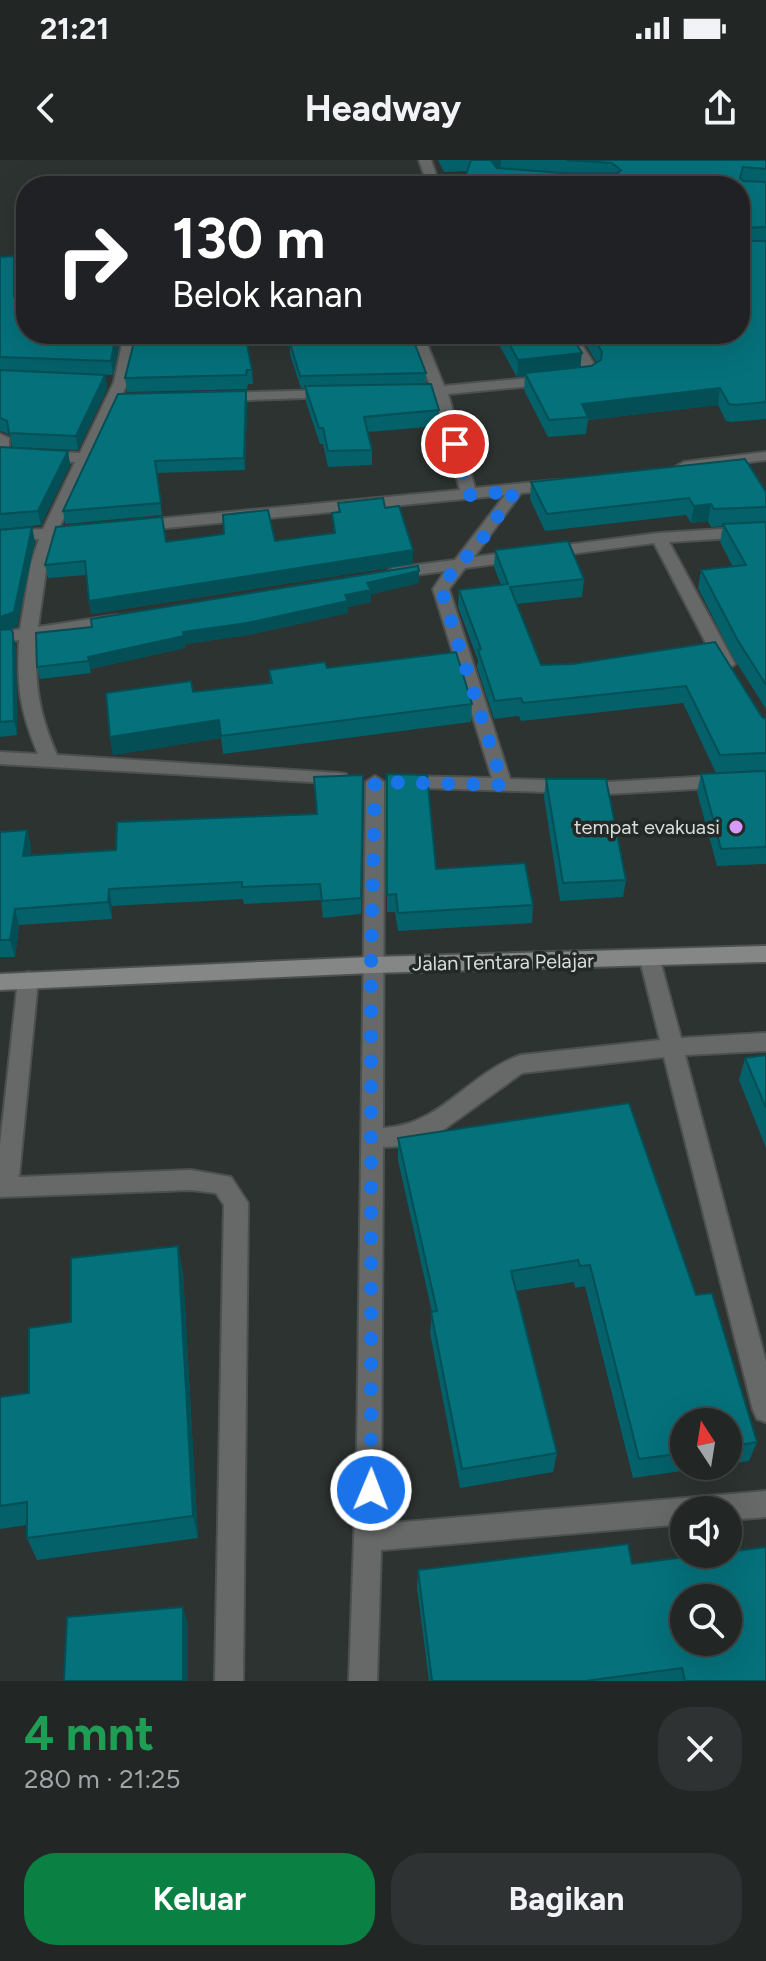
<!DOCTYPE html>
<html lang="id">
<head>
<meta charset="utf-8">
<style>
  body { margin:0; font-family:Figtree,sans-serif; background:#2e3232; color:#f1f3f6; height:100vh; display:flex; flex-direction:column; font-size:30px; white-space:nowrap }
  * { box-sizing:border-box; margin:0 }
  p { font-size:26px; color:#a2a5a7 }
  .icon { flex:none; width:44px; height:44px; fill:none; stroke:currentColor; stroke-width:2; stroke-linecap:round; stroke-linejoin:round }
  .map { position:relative; height:1521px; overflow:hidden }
  .sheet { display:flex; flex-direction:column; background:#222625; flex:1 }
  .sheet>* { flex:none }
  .hud { position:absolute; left:16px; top:16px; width:734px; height:168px; border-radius:32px; box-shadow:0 8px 32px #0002,0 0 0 2px #3f4342; background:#202124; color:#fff; overflow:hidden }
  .needle { width:52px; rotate:348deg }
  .buttons { position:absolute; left:670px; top:1248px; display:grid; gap:16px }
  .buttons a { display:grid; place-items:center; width:72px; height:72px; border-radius:50%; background:#222625; box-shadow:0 8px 32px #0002,0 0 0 2px #3f4342; font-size:40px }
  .pin { position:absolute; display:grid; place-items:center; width:68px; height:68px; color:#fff; margin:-34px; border:4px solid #fff; border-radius:50%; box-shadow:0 2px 8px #0007 }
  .me { position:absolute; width:88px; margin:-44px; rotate:1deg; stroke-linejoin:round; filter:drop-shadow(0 0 6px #0008) }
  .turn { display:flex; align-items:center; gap:28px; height:168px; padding:0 24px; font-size:36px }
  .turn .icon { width:104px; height:104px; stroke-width:2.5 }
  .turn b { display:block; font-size:56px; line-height:68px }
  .round { display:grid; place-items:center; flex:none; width:84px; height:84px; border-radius:32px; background:#2e3232 }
  .head { display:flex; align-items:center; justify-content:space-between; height:136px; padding:0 24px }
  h1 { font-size:48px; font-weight:700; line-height:60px; color:#1e9e55 }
  .button { display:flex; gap:16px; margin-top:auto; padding:16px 24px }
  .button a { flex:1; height:92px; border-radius:32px; background:#0b8043; color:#fff; font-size:32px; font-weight:700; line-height:92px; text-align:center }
  .button a+a { background:#2e3232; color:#f1f3f6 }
  .status { display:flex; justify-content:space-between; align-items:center; height:56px; padding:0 40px; background:#222625; direction:ltr }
  .status svg { height:22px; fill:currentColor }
  header { display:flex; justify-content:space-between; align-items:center; height:104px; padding:0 24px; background:#222625; font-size:36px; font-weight:700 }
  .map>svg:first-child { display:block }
</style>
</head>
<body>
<div class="status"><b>21:21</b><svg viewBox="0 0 49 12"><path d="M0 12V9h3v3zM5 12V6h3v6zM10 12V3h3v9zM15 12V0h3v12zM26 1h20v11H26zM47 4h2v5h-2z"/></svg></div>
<header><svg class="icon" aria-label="back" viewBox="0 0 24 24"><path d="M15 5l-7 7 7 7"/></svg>Headway<svg class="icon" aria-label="share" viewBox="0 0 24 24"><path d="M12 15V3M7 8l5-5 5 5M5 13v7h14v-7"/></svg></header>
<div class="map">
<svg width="766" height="1521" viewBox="0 0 766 1521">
  <rect width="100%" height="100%" fill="#2d3331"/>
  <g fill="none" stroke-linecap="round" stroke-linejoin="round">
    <g stroke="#4c5150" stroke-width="4">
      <path id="service" d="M28,812L35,814L38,820L19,1017L191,1010L231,1017L248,1043L243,1521H215L224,1045L216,1033L191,1030L0,1037V985L18,820L21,814Z"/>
    </g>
    <g stroke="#4c5150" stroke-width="4">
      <path id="minor" d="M419,0H431L440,26H428Z
        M124,174H138L128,222L59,368L80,366L88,371L80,376L55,378L47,403L38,467L117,455L125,460L117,465L36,478C35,525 38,552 57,595L339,613L346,614L348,619L346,624L0,604V592L38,594C20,550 17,528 19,480L0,483V473L20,469L31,403L39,379L0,382V372L43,369L75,302L0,298V274L9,278V290L80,293L114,222Z
        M409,174H423L444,226L581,213L584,210L561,174H575L598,210L596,216L584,221L448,234L475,328L557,320L565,325L557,330L521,333L474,397L659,373L766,366V376L669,382L735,504L726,510L717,504L654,383L465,408L449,429L510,619L608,622L766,613V625L608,634L396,627L394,622L403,616L492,618L433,429L445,411L393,418L385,413L393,408L455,400L505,335L135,371L127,366L135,361L460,330L434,235L409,237L402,233L409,229L431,227Z
        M329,230L336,234L334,237L222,241L215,237L222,233Z
        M766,292V300L684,310L677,306L684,302Z
        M375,616L384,622L383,968C441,966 468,913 521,895L660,880L640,800L643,794H657L660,800L681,878L766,873V891L685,895L766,1202V1262L757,1259L753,1250L664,897L522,913L432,978L402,986L383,987L381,1364L766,1331V1357L728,1360V1350H684V1364L381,1390L377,1521H349L357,1296L366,622Z"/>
    </g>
    <g stroke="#4c5150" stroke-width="4">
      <path id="secondary" d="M766,786V802L371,813L0,830V814L371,797Z"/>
    </g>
    <use href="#service" fill="#666967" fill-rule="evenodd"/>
    <use href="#minor" fill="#666967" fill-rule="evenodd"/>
    <use href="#secondary" fill="#848785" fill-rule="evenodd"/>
  </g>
  <path fill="#04616a" d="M438,0H766V259L731,262L726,261L718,245L588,260L586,274L548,277L524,230L525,216L517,217L493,174H570L580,207L591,206L597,203L579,174H740L467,11L444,12Z
    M14,96L17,109V137L26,174H121L113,215L67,213L105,215L107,229L78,290L12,287L10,275L1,271L0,272V97Z
    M327,174H411L426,213V224L439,250V266L368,272L372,290V305L328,307L323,284H320L306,242L305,228H301L290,195V183L329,181Z
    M252,210L253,224H248L247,229L127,232L125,218Z
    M247,243L245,310L157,313L162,355L65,364L63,351Z
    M0,287L68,291L70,305L41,365L0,369Z
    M531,322L766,332V549L733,497L698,428L701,410L733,407L720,382L723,366L711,367L708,361L691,363L686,355L545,371L530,339Z
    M338,343L385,348L413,390V404L91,454L86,415L48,418L45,405L166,382L275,381L334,373L332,353H338Z
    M0,370L35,381L17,466L7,470L16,488L17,575L0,577Z
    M495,390L584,419L582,437L517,444L541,505L573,504L715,482L762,557L766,559V610L716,613L683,543L521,561L519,556L494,559L477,507L478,500L458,447L459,430L501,425L494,407Z
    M419,423L371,434V442L348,447V453L248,475L185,484V488L90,509L91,513L40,519L37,507L92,467Z
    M327,508L472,544L471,562L223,594L221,578L113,595L110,577L193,532L270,523L269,510Z
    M766,611V704L717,706L697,632L701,614Z
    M387,614L436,709L533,745L532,763L398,771L395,752H387Z
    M363,615L361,754L323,758L321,740L244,744L243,739L112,746V759L19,765L15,797H0V672L27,670L31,687L30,695L116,690L317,654L314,617Z
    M546,619L626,720L623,737L560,741L544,637Z
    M766,895V988L739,920L745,898Z
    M398,978L696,1135L757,1282L749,1301L728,1304V1262H684V1306H717L633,1318L585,1126L575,1128L574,1122L516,1131L557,1293L553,1312L460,1328L430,1173L432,1152L398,1000Z
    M183,1112L198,1378L37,1400L27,1378V1365L0,1369V1237L29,1233L71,1162Z
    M632,1404L766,1521H429L417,1427L418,1410Z"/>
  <path fill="#044f56" d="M494,0H501L500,11L491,17L492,2Z
    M14,96L17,109V150L14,137Z
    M116,174H121L113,215L111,201Z
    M582,193L580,210L525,213V216L517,217L518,200Z
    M105,215L107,229L78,290L76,276Z
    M720,228L718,245L588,260V257L582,244Z
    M246,231L247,243L245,310L244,298Z
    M68,291L70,305L41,365L38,351Z
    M711,344L708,361L691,363L694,346Z
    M32,367L35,381L17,466L0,472V457Z
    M413,390V404L91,454L89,441Z
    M419,411V423L371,434V442L348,447V453L248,475L185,484V488L90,509L88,497L183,472L345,435L367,423Z
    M13,473L16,488L17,575L14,561Z
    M219,560L221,578L113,595L110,577Z
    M27,670L31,687L27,713L23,696Z
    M109,729L112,746V759L108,742Z
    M15,749L19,765L15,797L10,780Z
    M178,1086L183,1112L198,1378L193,1356Z
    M183,1447L188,1464V1521H183Z"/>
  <path fill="#05717b" stroke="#044f56" stroke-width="2" fill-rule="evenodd" d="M471,0H494L492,2L497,8L562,13H618L621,10L612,3L566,0H766V9L743,7L740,18L743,21L766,22V67L743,68L740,71V26H462Z
    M740,73L741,81H766V242L735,245L729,244L720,228L582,244L588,257L549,260L525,213L591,206L601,200L602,192L591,174H740Z
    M14,96V137L26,136V174H116L111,201L0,197V97Z
    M136,174H245L252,210H247L246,215L125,218Z
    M330,174H411L426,213L300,216L290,183L332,181Z
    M504,174H570L582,193L518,200Z
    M0,210L105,215L76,276L9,273L7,261L0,258Z
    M431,224L439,250L364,257L372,290L328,291L323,268H319L305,226Z
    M246,231L244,298L155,301L161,343L63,351L118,234Z
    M0,287L68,291L38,351L0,354Z
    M745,299L766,332V347L714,349L711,344L694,346L689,338L547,354L531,322Z
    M383,338L385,348L399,346L413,390L89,441L85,401L45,405L56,367L162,357L166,382L224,374L223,355L268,350L275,381L335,373L332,353L340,352L338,343Z
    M766,362V525L737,479L701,410L746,405L723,364Z
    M32,367L14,452L0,457V370Z
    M568,381L584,419L510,427L541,505L573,504L715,482L762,557L766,559V593L720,595L686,526L523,543L521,538L495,541L478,490L481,489L459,430L508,424L495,390Z
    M418,406L419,411L367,423L371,430L345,435L348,441L247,463L183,472L184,476L88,497L89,501L37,507L36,473L92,467L91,459Z
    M11,469L13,473L14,561L0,562V470Z
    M456,492L472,544L221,576L219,560L110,577L106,533L191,521L193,532L272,523L269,510L325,502L327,508Z
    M766,611V687L721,689L701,614Z
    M387,614L427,615L436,709L525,703L533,745L398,753L396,734L387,735Z
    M363,615L361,738L322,741L320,724L242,727V722L109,729L108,742L15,749L10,780H0V672L27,670L23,696L116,690L117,662L317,654L314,617Z
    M546,619H606L626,720L563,723Z
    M766,895V948L745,898Z
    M629,943L696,1135L712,1133L757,1282L728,1287V1262H684V1293L639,1299L590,1105L580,1106L578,1100L511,1111L557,1293L462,1309L431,1152L437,1151L398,978Z
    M178,1086L193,1356L27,1378V1342L0,1346V1237L29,1233V1168L71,1162V1098Z
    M628,1384L632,1404L709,1394H728V1392L766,1387V1521H685L682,1508L585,1521H432L418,1410ZM684,1438H728V1482H684Z
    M183,1447V1521H64L67,1457Z"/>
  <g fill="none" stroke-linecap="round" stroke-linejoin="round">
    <path stroke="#1a73e8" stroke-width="14" stroke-dasharray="0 25.2" d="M371,1330V805L375,622L503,625L441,429L445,421L482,379L515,331L469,335L455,284"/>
  </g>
  <circle fill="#d69bfa" stroke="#232927" stroke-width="3" cx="736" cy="667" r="8"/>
  <g text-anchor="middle" stroke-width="7" stroke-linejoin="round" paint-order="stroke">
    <g font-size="20" fill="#d8dcdb" stroke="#232927" text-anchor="end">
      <text x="720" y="674">tempat evakuasi</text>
    </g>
    <g font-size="20" fill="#d8dcdb" stroke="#232927">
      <text transform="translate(503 802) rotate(-1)" y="7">Jalan Tentara Pelajar</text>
    </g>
  </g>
</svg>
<div class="buttons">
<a><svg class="needle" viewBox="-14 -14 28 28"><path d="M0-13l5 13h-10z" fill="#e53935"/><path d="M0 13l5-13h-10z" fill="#a2a5a7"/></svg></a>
<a><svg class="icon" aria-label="sound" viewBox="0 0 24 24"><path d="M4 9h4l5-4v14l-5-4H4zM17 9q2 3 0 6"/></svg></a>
<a><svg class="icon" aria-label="search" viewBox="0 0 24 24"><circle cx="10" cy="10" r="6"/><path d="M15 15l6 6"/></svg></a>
</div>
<div class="pin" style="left:455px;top:284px;background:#d93025"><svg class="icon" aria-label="arrive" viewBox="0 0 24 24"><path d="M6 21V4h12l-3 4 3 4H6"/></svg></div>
<svg class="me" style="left:371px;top:1330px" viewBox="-20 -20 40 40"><circle r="17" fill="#1a73e8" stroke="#fff" stroke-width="3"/><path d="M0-11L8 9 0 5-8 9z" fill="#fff"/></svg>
<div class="hud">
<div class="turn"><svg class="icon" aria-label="right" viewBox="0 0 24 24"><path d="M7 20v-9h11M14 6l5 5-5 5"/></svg><div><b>130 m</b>Belok kanan</div></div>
</div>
</div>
<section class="sheet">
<div class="head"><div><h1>4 mnt</h1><p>280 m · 21:25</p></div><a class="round"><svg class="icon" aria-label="close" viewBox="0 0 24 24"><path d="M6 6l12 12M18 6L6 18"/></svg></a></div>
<div class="button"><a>Keluar</a><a>Bagikan</a></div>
</section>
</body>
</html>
